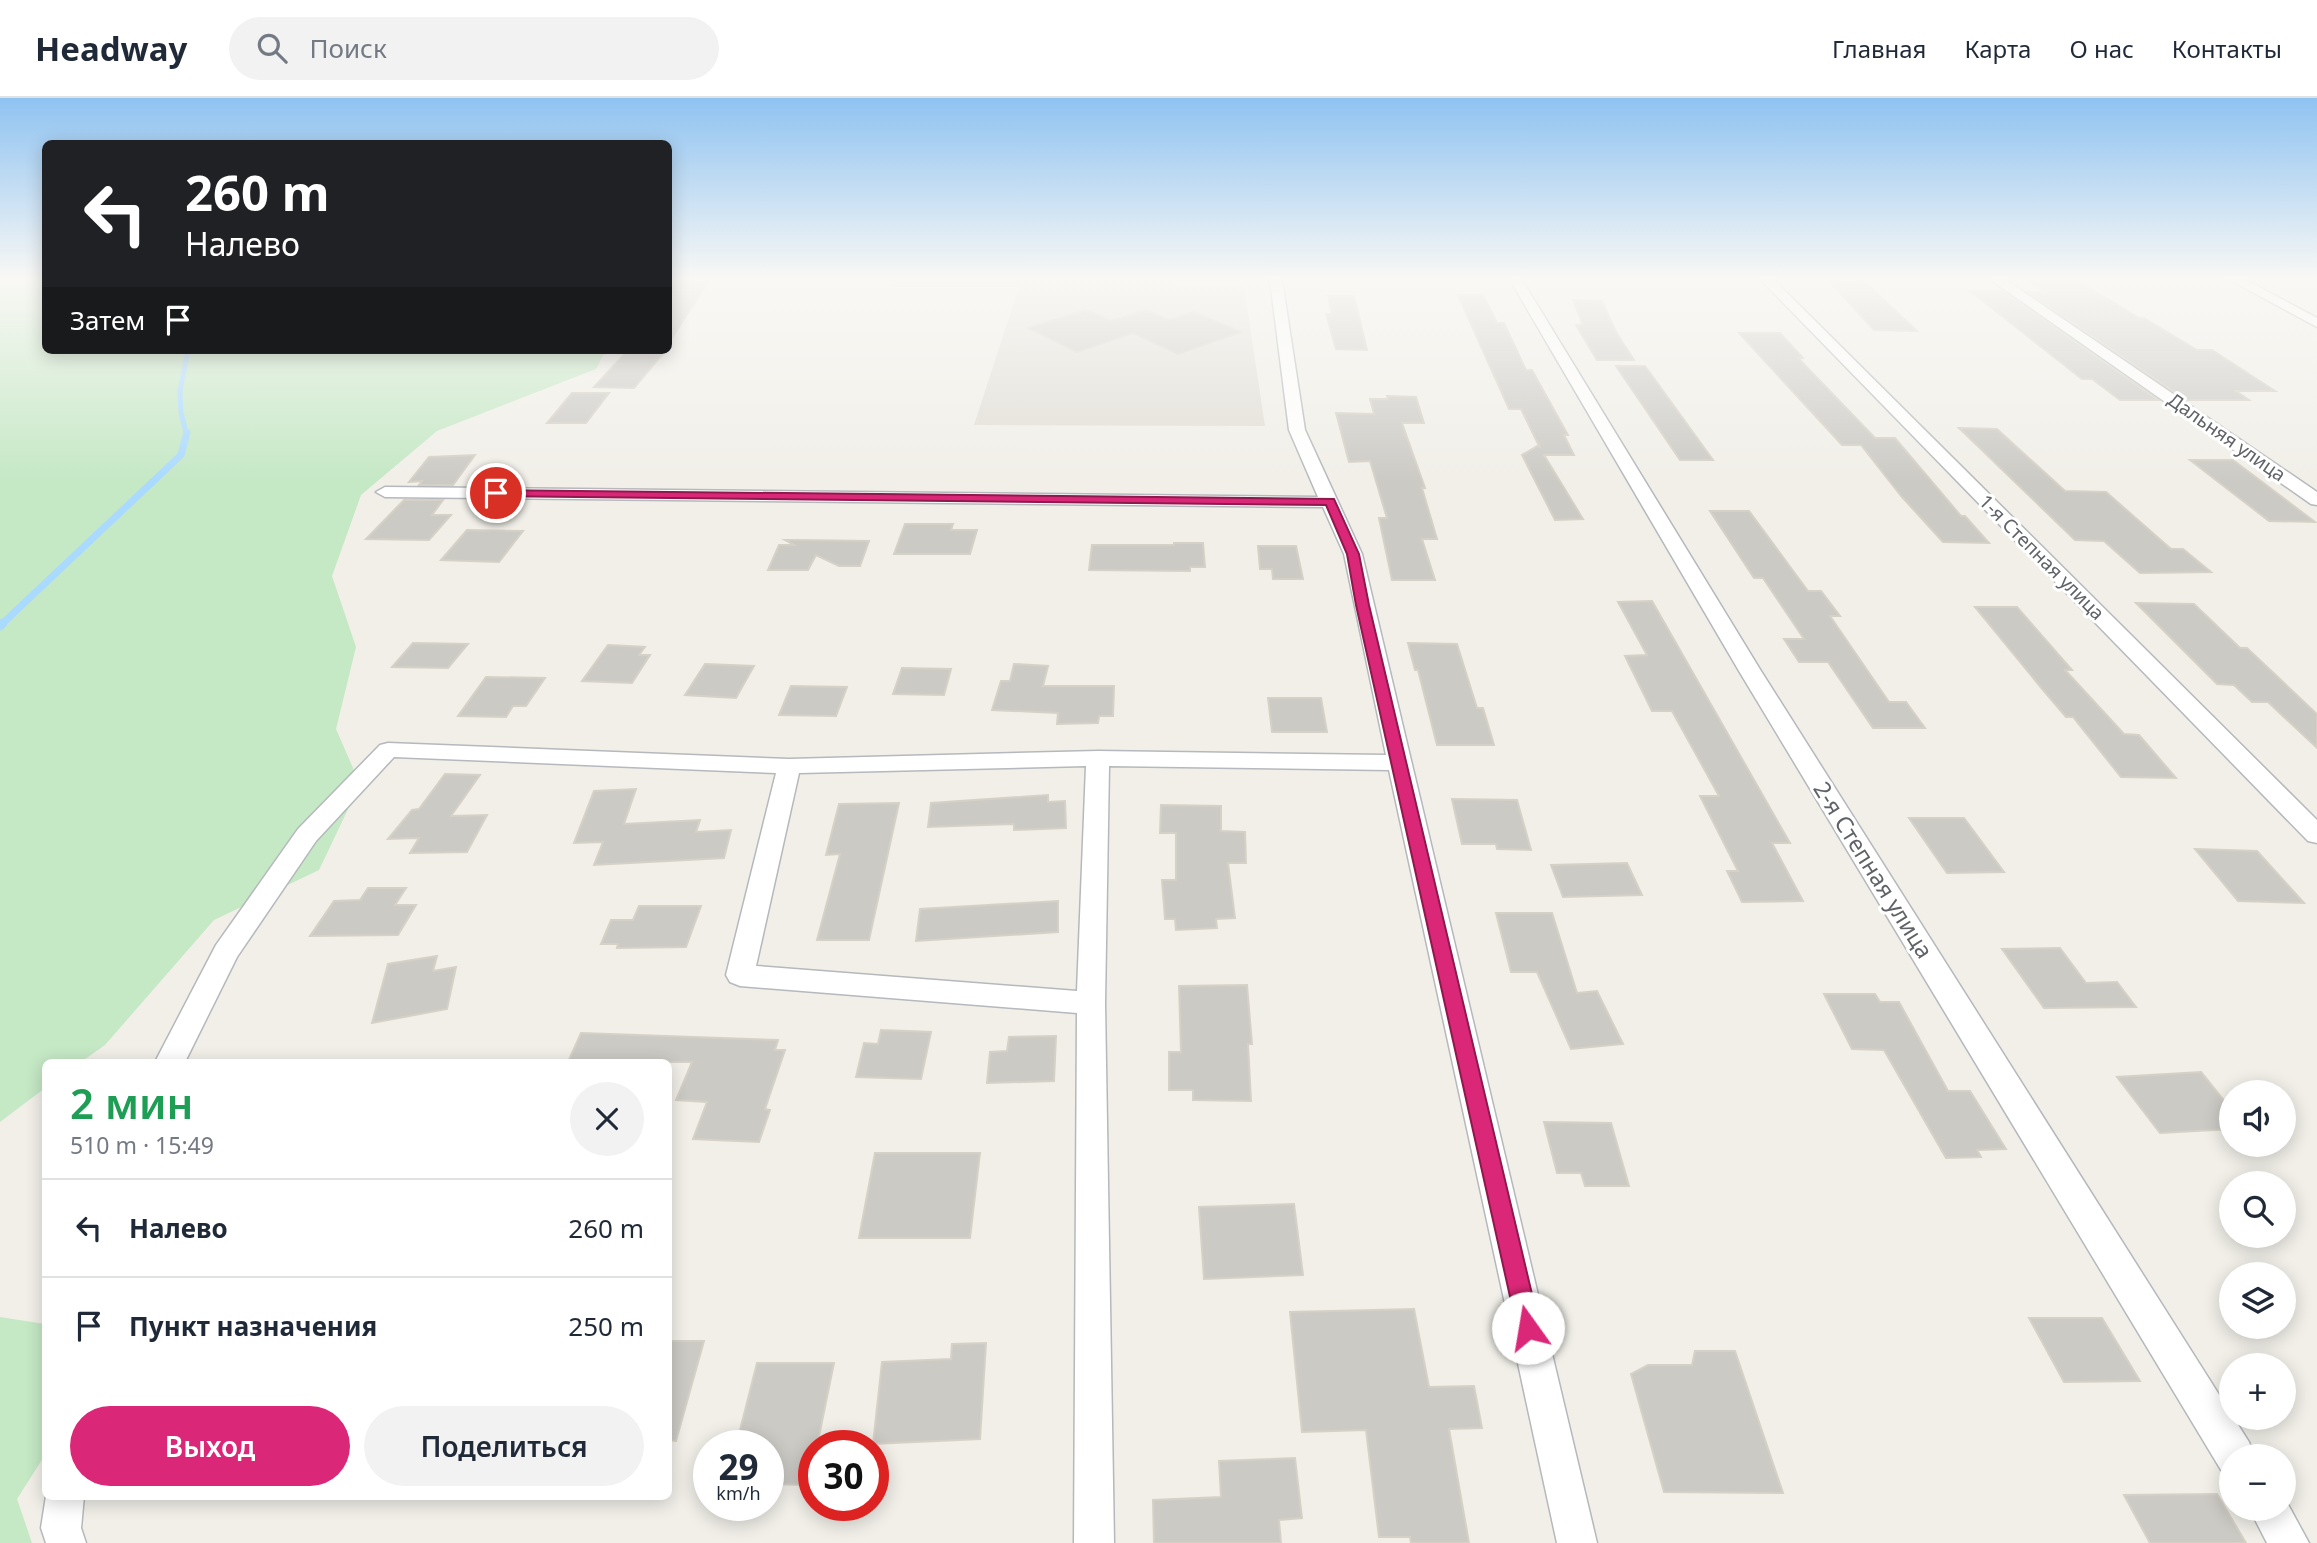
<!DOCTYPE html>
<html lang="ru">
<head>
<meta charset="utf-8">
<style>
  body { margin:0; font-family:"Noto Sans",sans-serif; background:#f2f2f3; color:#1f2937; height:100vh; display:flex; flex-direction:column; font-size:26px; white-space:nowrap }
  * { box-sizing:border-box; margin:0 }
  p { font-size:23px; color:#747a83 }
  .icon { flex:none; width:38px; height:38px; fill:none; stroke:currentColor; stroke-width:2; stroke-linecap:round; stroke-linejoin:round }
  .map { position:relative; flex:1; overflow:hidden }
  .drawer { position:absolute; left:42px; top:961px; width:630px; height:441px; display:flex; flex-direction:column; background:#fff; border-radius:10px; box-shadow:0 4px 18px #0003 }
  .drawer>* { flex:none }
  .guide { position:absolute; left:42px; top:42px; width:630px; height:214px; border-radius:10px; box-shadow:0 4px 18px #0003; background:#202124; color:#fff; overflow:hidden }
  .buttons { position:absolute; left:2219px; top:982px; display:grid; gap:14px }
  .buttons a { display:grid; place-items:center; width:77px; height:77px; border-radius:50%; background:#fff; box-shadow:0 4px 18px #0003; font-size:35px }
  .speed { position:absolute; left:693px; top:1332px; display:flex; gap:14px; font-size:35px; font-weight:700; text-align:center }
  .speed>* { display:grid; place-content:center; width:91px; height:91px; border-radius:50%; background:#fff; box-shadow:0 4px 18px #0003; line-height:1 }
  .speed small { font-size:18px; font-weight:400 }
  .speed .limit { border:10px solid #d22; background:#fff; color:#111 }
  .pin { position:absolute; display:grid; place-items:center; width:60px; height:60px; color:#fff; margin:-30px; border:4px solid #fff; border-radius:50%; box-shadow:0 2px 7px #0007 }
  .me { position:absolute; width:77px; margin:-38px; rotate:347deg; stroke-linejoin:round; filter:drop-shadow(0 0 5px #0008) }
  .turn { display:flex; align-items:center; gap:24px; height:147px; padding:0 28px; font-size:32px }
  .turn .icon { width:91px; height:91px; stroke-width:2.5 }
  .turn b { display:block; font-size:49px; line-height:60px }
  .then { display:flex; align-items:center; height:66px; padding:0 28px; background:#0003; gap:14px; font-size:26px }
  .round { display:grid; place-items:center; flex:none; width:74px; height:74px; border-radius:37px; background:#f2f2f3 }
  .overview { display:flex; align-items:center; justify-content:space-between; height:119px; padding:0 28px }
  h1 { font-size:42px; font-weight:600; line-height:52px; color:#1e9e55 }
  .button { display:flex; gap:14px; margin-top:auto; padding:14px 28px }
  .button a { flex:1; height:80px; border-radius:42px; background:#db2777; color:#fff; font-size:28px; font-weight:600; line-height:80px; text-align:center }
  .button a+a { background:#f2f2f3; color:#1f2937 }
  ul { padding:0; list-style:none }
  li { display:flex; align-items:center; gap:21px; height:98px; padding:0 28px; border-top:2px solid #e0e1e3 }
  li div { flex:1 }
  li b { display:block; font-size:26px }
  li em { font-style:normal }
  header { display:flex; align-items:center; gap:42px; box-sizing:border-box; height:98px; padding:0 35px; background:#fff; border-bottom:2px solid #e0e1e3 }
  header strong { font-size:33px }
  nav { display:flex; gap:38px; margin-inline-start:auto; font-size:24px }
  .search { width:490px; height:63px; background:#f2f2f3; display:flex; align-items:center; gap:18px; box-sizing:border-box; padding:0 24px; border-radius:38px; color:#747a83; font-size:26px }
  .map>svg:first-child { display:block }
</style>
</head>
<body>
<header>
<strong>Headway</strong>
<div class="search"><svg class="icon" aria-label="search" viewBox="0 0 24 24"><circle cx="10" cy="10" r="6"/><path d="M15 15l6 6"/></svg>Поиск</div>
<nav><a>Главная</a><a>Карта</a><a>О нас</a><a>Контакты</a></nav>
</header>
<div class="map">
<svg width="2317" height="1445" viewBox="0 0 2317 1445">
  <rect width="100%" height="100%" fill="#f1efe8"/>
  <path fill="#e1ded6" d="M891,182H1176L1177,189H1244L1265,328L974,327L1019,189H889Z"/>
  <path fill="#c5e8c5" d="M0,182H45L46,252H606L596,271L437,333L361,397L332,478L356,549L336,631L360,686L319,772L214,822L105,947L81,964H46L45,990L0,1024Z
    M0,1219L45,1226V1357L17,1401L32,1445H0Z"/>
  <g fill="none" stroke-linecap="round" stroke-linejoin="round">
    <path stroke="#aadaff" stroke-width="5" d="M186,335L181,314L180,293L188,252"/>
    <path stroke="#aadaff" stroke-width="7" d="M2,526L181,357L187,334"/>
    <path stroke="#aadaff" stroke-width="9" d="M0,528L3,525"/>
  </g>
  <path fill="#cccac5" stroke="#d6d1c6" stroke-width="2" d="M675,182H709L668,246V192Z
    M1828,182H1863L1917,233L1874,232Z
    M2029,183H2078L2139,220H2144L2197,252H2212L2275,293H2236L2249,302H2186L2028,194H2045Z
    M1970,193H2003L2158,302H2120L2092,281H2082Z
    M1458,197H1483L1497,225H1504L1526,272H1532L1568,337H1564L1574,357H1544L1583,421L1555,422L1522,357L1539,347L1540,350L1521,311H1509Z
    M1328,198H1354L1367,252L1336,251L1326,216H1332Z
    M1573,202L1602,203L1616,234L1634,262H1597L1576,227H1583Z
    M1086,212L1111,223L1146,212L1169,222L1194,214L1241,234L1178,256L1133,235L1077,254L1028,230Z
    M1739,235H1780L1803,260H1798L1875,340H1895L1961,418H1965L1989,445L1943,444L1902,399L1861,347H1842Z
    M628,252H666L634,290L594,289Z
    M1616,268H1645L1713,362H1680Z
    M572,295H609L586,325H547Z
    M1387,298L1416,299L1424,325H1402L1425,390H1422L1437,441H1422L1435,482H1392L1379,420H1387L1370,363L1349,364L1336,315L1374,316L1370,301H1388Z
    M1959,330L1997,331L2065,393L2106,394L2171,451H2183L2211,474L2140,475L2104,443L2075,442Z
    M475,357L453,387H419L422,383L409,384L429,359Z
    M2190,362H2233L2315,424L2269,423Z
    M404,402H443L432,417H451L429,442L366,441Z
    M1710,413H1749L1808,493H1821L1840,518H1830L1889,604H1906L1925,630H1873L1828,564H1799L1784,541H1804L1763,480H1754Z
    M905,426H953L951,432H977L970,456H894Z
    M467,432L523,433L499,464L441,462Z
    M785,442H796L869,443L860,468H839L816,457L808,472H768L779,447H794Z
    M1174,445H1203L1205,469H1190V473L1089,472L1092,447H1174Z
    M1258,448H1296L1303,481H1273L1272,471H1260Z
    M1652,503L1790,745H1772L1803,803L1742,804L1727,773H1738L1700,698H1719L1672,613H1652L1625,558L1647,557L1618,504Z
    M2136,505L2194,506L2240,550H2247L2317,616V650L2268,604H2252L2234,587L2217,586Z
    M1975,509H2017L2072,572H2065L2124,636L2139,637L2176,680L2121,679L2073,619H2066L2043,592Z
    M413,545L468,546L448,570L392,569Z
    M1408,545L1457,546L1477,610H1483L1494,647H1437L1418,572H1415Z
    M608,547L645,549L639,557H650L632,585L582,583Z
    M705,566L754,568L736,600L685,597Z
    M1014,566L1048,568L1043,588H1114L1113,618H1099L1098,625L1057,626L1058,615L992,612L1001,583H1010Z
    M902,570L951,571L944,597L893,596Z
    M486,579L545,580L526,608H513L506,619L458,618Z
    M791,588L847,589L836,618L779,617Z
    M1268,600H1321L1327,634H1272Z
    M445,676L480,677L451,718L487,717L467,754L410,755L419,740L388,741L412,712L419,711Z
    M636,691L624,726L700,722L696,734L731,732L724,760L594,767L603,744L574,745L594,693Z
    M1048,697V704L1065,703L1066,730L1014,732V726L928,729L931,705Z
    M1452,701L1517,702L1531,752L1497,751L1496,746H1462Z
    M899,705L869,842H817L840,756L826,757L839,706Z
    M1161,707L1221,708V733L1245,734L1246,765H1228L1235,820L1216,821L1217,830L1176,832L1175,821H1165L1162,782H1176V735H1160Z
    M1909,720H1964L2004,774L1947,775Z
    M2195,751L2257,753L2304,805L2238,803Z
    M1627,765L1642,797L1563,799L1551,767Z
    M368,790H406L395,807H416L398,837L310,838L334,803L360,802Z
    M1058,803V834L916,843L920,811Z
    M639,808H701L686,849L617,850L618,846H601L611,822H633Z
    M1496,815H1552L1577,895L1597,893L1623,946L1571,951L1537,874H1511Z
    M2060,850L2086,885L2117,884L2136,909L2044,910L2002,851Z
    M437,858L433,873L456,869L447,911L372,925L388,866Z
    M1247,887L1252,946H1248L1251,1003L1193,1002V992H1169V954H1181L1179,888Z
    M1824,896H1875L1880,904H1899L1948,993H1970L2006,1051L1977,1052L1981,1059L1946,1060L1884,952L1852,951Z
    M881,932L931,934L921,981L856,979L864,945L878,946Z
    M581,935L778,942L775,952H785L765,1011L770,1012L759,1044L693,1041L707,1004L676,1002L692,964H568Z
    M1056,938L1054,983L987,985L990,954L1007,953L1009,939Z
    M2201,974L2231,1011V1031L2160,1035L2117,979Z
    M1544,1024L1611,1025L1629,1088H1585L1581,1075H1557Z
    M875,1055H980L970,1140H859Z
    M1294,1106L1303,1177L1204,1181L1199,1109Z
    M1414,1211L1429,1289L1474,1288L1482,1330L1449,1331L1469,1445H1411L1410,1439H1379L1366,1332L1302,1334L1290,1214Z
    M2029,1220H2102L2140,1283L2064,1284Z
    M668,1243H704L676,1343L668,1342Z
    M986,1245L980,1341L873,1346L882,1264L951,1261L952,1246Z
    M1695,1253H1735L1783,1395L1664,1394L1631,1276L1648,1267H1692Z
    M757,1265H834L817,1348H814L809,1387L768,1386V1348H736Z
    M1295,1360L1302,1420L1279,1422L1281,1445H1154L1153,1402L1221,1399L1219,1363Z
    M2217,1396L2246,1445H2150L2124,1397Z"/>
  <g fill="none" stroke-linecap="round" stroke-linejoin="round">
    <g stroke="#b5b8bc" stroke-width="3">
      <path id="minor" d="M1270,182H1282L1305,332L1362,456L1597,1445H1557L1389,672L1109,668L1105,905L1114,1445H1074L1077,915L740,888L730,884L726,877L776,675L394,659L316,743L237,859L185,964H155L216,847L298,731L380,647L388,645L789,661L1098,653L1386,657L1344,456L1323,409L385,399L376,394L385,389L1318,399L1289,332ZM1086,668L1077,893L756,868L799,675Z
        M1510,182H1522L1761,573L2249,1344L2254,1358H2231V1376L2221,1372L1739,573Z
        M1761,182H1774L2317,722V745L2308,743Z
        M1991,182H2006L2317,394V407L2311,406Z
        M2230,182H2246L2317,220V229Z
        M46,1398H84L81,1430L86,1445H46L41,1430Z
        M2284,1399L2309,1445H2267L2249,1410H2284Z"/>
    </g>
    <use href="#minor" fill="#fff" fill-rule="evenodd"/>
  </g>
  <linearGradient id="sky" x2="0" y2="1"><stop stop-color="#8fc3f1"/><stop offset="0.47" stop-color="#f9f8f5"/><stop offset="1" stop-color="#f9f8f5" stop-opacity="0"/></linearGradient>
  <rect width="2317" height="384" fill="url(#sky)"/>
  <path fill="#db2777" stroke="#8e194d" stroke-width="2" d="M496,392L1334,401L1359,456L1369,507L1540,1230L1536,1238L1528,1241L1520,1238L1517,1230L1356,507L1347,456L1326,407L492,398L491,395Z"/>
  <g text-anchor="middle" stroke-width="6" stroke-linejoin="round" paint-order="stroke">
    <g font-size="19" fill="#5f6368" stroke="#fff">
      <text transform="translate(2227 339) rotate(35)" y="7">Дальняя улица</text>
      <text transform="translate(2042 459) rotate(45)" y="7">1-я Степная улица</text>
    </g>
    <g font-size="23" fill="#5f6368" stroke="#fff">
      <text transform="translate(1873 772) rotate(58)" y="8">2-я Степная улица</text>
    </g>
  </g>
</svg>
<div class="buttons">
<a><svg class="icon" aria-label="sound" viewBox="0 0 24 24"><path d="M4 9h4l5-4v14l-5-4H4zM17 9q2 3 0 6"/></svg></a>
<a><svg class="icon" aria-label="search" viewBox="0 0 24 24"><circle cx="10" cy="10" r="6"/><path d="M15 15l6 6"/></svg></a>
<a><svg class="icon" aria-label="layers" viewBox="0 0 24 24"><path d="M12 4l9 5-9 5-9-5zM3 14l9 5 9-5"/></svg></a>
<a>+</a>
<a>−</a>
</div>
<div class="speed"><div>29<small>km/h</small></div><div class="limit">30</div></div>
<div class="pin" style="left:496px;top:395px;background:#d93025"><svg class="icon" aria-label="arrive" viewBox="0 0 24 24"><path d="M6 21V4h12l-3 4 3 4H6"/></svg></div>
<svg class="me" style="left:1528px;top:1230px" viewBox="-20 -20 40 40"><circle r="19" fill="#fff"/><path d="M0-13L10 11 0 6-10 11z" fill="#db2777"/></svg>
<div class="guide">
<div class="turn"><svg class="icon" aria-label="left" viewBox="0 0 24 24"><path d="M17 20v-9H6M10 6l-5 5 5 5"/></svg><div><b>260 m</b>Налево</div></div>
<div class="then">Затем<svg class="icon" aria-label="arrive" viewBox="0 0 24 24"><path d="M6 21V4h12l-3 4 3 4H6"/></svg></div>
</div>
<section class="drawer">
<div class="overview"><div><h1>2 мин</h1><p>510 m · 15:49</p></div><a class="round"><svg class="icon" aria-label="close" viewBox="0 0 24 24"><path d="M6 6l12 12M18 6L6 18"/></svg></a></div>
<ul>
<li><svg class="icon" aria-label="left" viewBox="0 0 24 24"><path d="M17 20v-9H6M10 6l-5 5 5 5"/></svg><div><b>Налево</b></div><em>260 m</em></li>
<li><svg class="icon" aria-label="arrive" viewBox="0 0 24 24"><path d="M6 21V4h12l-3 4 3 4H6"/></svg><div><b>Пункт назначения</b></div><em>250 m</em></li>
</ul>
<div class="button"><a>Выход</a><a>Поделиться</a></div>
</section>
</div>
</body>
</html>
